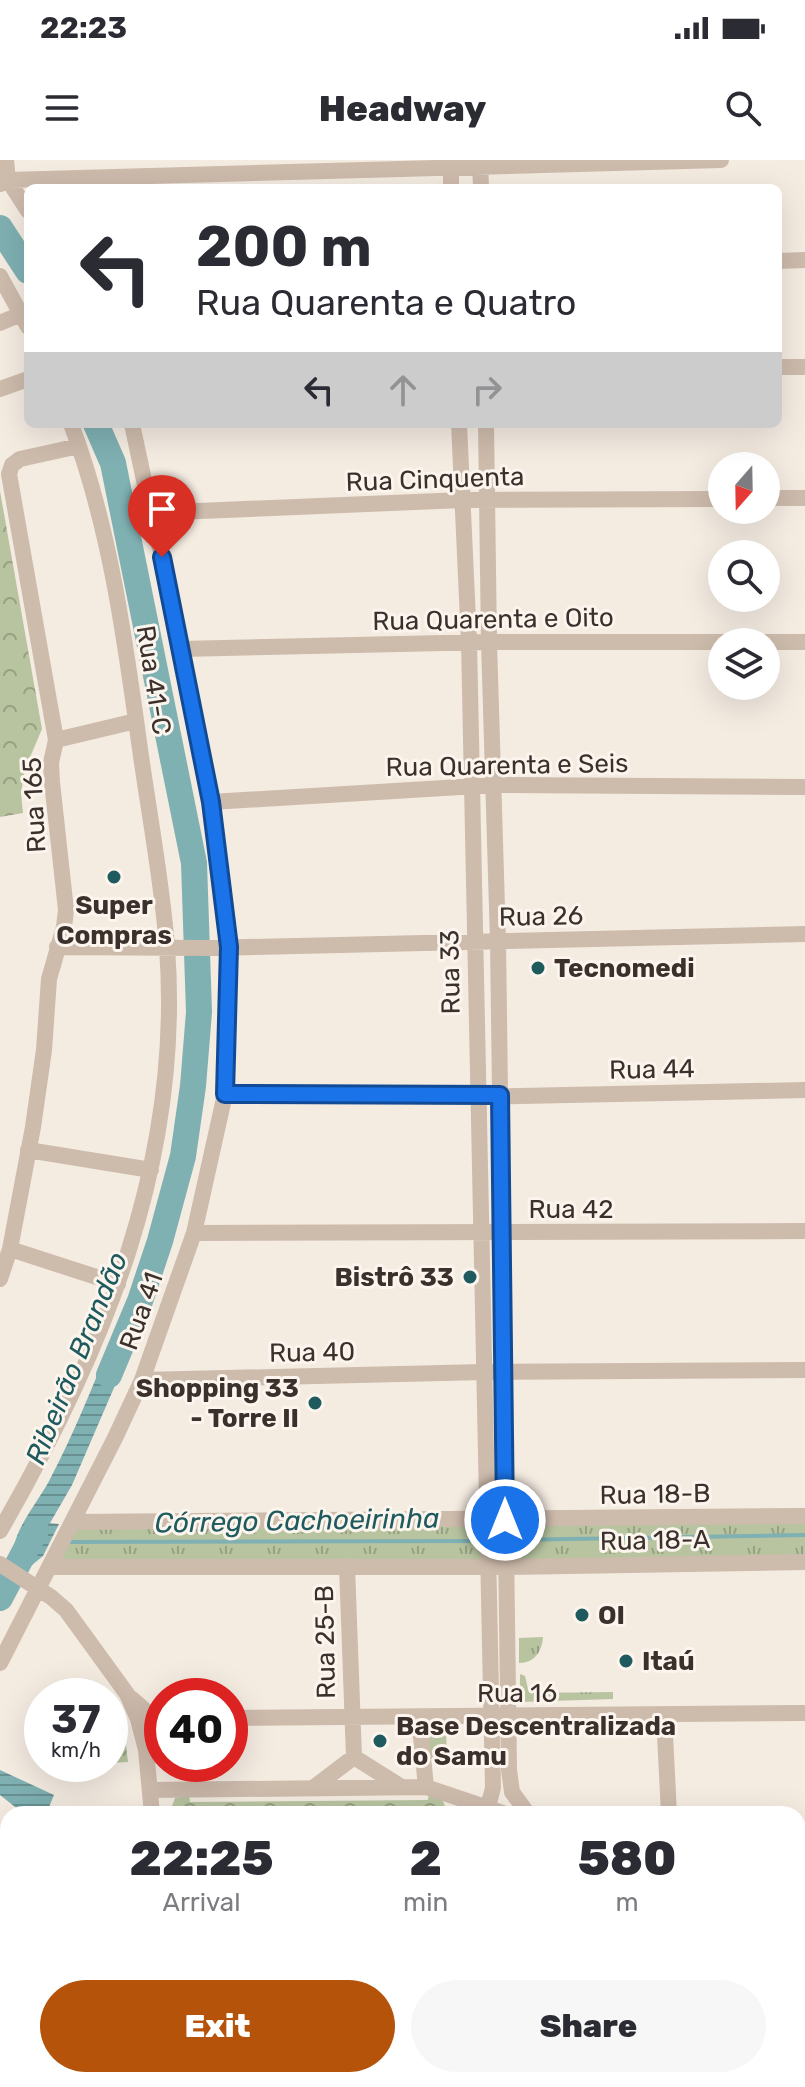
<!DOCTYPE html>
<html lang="en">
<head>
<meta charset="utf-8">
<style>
  body { margin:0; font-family:Rubik,sans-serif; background:#f7f7f7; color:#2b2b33; height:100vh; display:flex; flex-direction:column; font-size:30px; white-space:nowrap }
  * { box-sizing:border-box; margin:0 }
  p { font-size:26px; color:#7c7c81 }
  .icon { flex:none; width:44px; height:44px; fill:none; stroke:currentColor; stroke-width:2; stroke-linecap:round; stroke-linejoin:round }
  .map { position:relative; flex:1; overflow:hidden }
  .details { position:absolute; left:0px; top:1646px; width:806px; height:282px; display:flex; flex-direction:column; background:#fff; border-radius:24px 24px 0 0; box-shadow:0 8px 32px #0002 }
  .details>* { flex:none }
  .top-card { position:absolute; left:24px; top:24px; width:758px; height:244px; border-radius:12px; box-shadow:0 8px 32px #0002; background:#fff; color:#2b2b33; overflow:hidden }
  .needle { width:52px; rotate:200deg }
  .buttons { position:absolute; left:708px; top:292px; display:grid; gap:16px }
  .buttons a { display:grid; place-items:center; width:72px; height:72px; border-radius:50%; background:#fff; box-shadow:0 8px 32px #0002; font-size:40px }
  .speed { position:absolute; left:24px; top:1518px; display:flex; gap:16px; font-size:40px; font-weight:700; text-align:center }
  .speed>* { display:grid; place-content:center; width:104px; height:104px; border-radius:50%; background:#fff; box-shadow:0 8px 32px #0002; line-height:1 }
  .speed small { font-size:20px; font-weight:400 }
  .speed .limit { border:12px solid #d22; background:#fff; color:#111 }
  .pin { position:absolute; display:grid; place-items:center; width:68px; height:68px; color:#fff; margin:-82px -34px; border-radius:50% 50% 50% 0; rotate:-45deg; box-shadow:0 0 8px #0007 }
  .pin .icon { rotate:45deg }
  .me { position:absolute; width:88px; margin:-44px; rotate:0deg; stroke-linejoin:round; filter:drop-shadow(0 0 6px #0008) }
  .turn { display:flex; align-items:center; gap:28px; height:168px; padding:0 40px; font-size:36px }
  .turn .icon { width:104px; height:104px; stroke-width:2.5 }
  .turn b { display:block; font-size:56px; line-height:68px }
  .lanes { display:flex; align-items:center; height:76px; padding:0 40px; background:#0003; justify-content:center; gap:40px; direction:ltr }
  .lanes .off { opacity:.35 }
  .eta { display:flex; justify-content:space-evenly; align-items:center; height:136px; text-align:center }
  .eta b { font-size:48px; font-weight:800; line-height:56px }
  .cta { display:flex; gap:16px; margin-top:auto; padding:16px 40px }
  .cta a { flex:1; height:92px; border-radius:48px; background:#b45309; color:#fff; font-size:32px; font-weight:800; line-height:92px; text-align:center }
  .cta a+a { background:#f7f7f7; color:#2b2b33 }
  .status { display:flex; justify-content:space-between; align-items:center; height:56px; padding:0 40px; background:#fff; direction:ltr }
  .status svg { height:22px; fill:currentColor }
  header { display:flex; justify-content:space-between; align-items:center; height:104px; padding:0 40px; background:#fff; font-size:36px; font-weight:800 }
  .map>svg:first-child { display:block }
</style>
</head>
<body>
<div class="status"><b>22:23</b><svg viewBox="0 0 49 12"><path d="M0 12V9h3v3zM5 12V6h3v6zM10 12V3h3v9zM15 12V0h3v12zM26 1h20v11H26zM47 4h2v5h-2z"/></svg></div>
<header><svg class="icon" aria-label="menu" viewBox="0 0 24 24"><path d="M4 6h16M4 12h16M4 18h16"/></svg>Headway<svg class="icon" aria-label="search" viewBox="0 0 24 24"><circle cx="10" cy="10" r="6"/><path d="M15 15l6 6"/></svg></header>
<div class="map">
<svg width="805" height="1927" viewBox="0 0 805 1927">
  <defs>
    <pattern id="grass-tufts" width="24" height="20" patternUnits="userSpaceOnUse" patternTransform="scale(2)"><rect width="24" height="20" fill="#b8c4a0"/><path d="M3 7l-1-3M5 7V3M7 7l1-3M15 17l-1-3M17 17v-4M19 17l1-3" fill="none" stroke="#97a083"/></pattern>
    <pattern id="forest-crowns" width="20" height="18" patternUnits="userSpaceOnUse" patternTransform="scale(2)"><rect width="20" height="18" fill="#b8c4a0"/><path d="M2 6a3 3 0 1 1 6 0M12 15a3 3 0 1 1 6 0" fill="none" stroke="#97a083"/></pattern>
    <pattern id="water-rules" width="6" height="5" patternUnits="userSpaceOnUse" patternTransform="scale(2)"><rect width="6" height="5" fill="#7fb0b2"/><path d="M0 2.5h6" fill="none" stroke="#699091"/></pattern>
  </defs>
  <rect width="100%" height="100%" fill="#f4ebe1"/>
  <path fill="url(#grass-tufts)" d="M805,1356V1402L505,1407V1360Z
    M487,1360V1406L49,1407L73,1362Z
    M543,1477C542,1491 535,1503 519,1503V1478Z
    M520,1514L525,1516L528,1529L532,1533L613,1532V1539L520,1542Z
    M446,1568L447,1599H430L427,1569Z
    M8,1770V1829H0V1779Z"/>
  <path fill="url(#forest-crowns)" d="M0,331L42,569L25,609L21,633L23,653L0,657Z
    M124,1568L128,1602L110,1603V1569Z
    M429,1633L443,1641L448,1654H169L175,1638L189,1635L190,1642L428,1640Z"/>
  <path fill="url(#water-rules)" d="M112,1179L132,1186L72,1325L50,1363L59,1364L43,1396L32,1405L12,1396C15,1368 35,1346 48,1323C73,1276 92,1228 112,1179Z
    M0,1610L54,1635L49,1647L53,1654H24L0,1635Z"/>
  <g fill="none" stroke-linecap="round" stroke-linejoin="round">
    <path stroke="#7fb0b2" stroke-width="4" d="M511,1380L805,1375
      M67,1382L483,1381"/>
    <path stroke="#7fb0b2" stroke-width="26" d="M0,68L28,111
      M96,264L113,303L194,703L199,852L193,926L183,996L160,1081L140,1141L109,1215
      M0,1438L36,1370"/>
    <path stroke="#cdbbac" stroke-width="16" d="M6,0L8,20L28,51
      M480,0L481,28
      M0,24L8,20L721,0
      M451,28V0
      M778,101L805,100
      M0,116L28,167
      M0,163L21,154
      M778,207H805
      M0,229L28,219
      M459,264L469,482L493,1628L486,1654
      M486,264L489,482L498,781L509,1610L512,1632L528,1654
      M766,338H805
      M151,353L463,340L722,339
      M181,489L489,482H805
      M56,580L136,561
      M211,642L494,625L805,627
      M57,787L208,788L805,774
      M225,934L477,937L805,930
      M28,990L151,1010
      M194,1073L805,1071
      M10,1089L118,1124
      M0,1119L10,1089L33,967L44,890L49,819L64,767L66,750L52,622L51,603L56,580L9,314L12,305L20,299L79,286
      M142,1220L484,1212L805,1210
      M73,1362L805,1356
      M0,1371C104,1190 183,1000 167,787C162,721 149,654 140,589C125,480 110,367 71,264
      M0,1404L51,1437L66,1450L127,1534L138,1559L146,1590L152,1654
      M347,1406L354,1597
      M49,1407H505L805,1402
      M0,1503L115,1278L142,1220L194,1073L225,934L229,787L211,642L168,419L151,353L132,264
      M131,1538L146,1551L162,1557
      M664,1555L669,1654
      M419,1557L426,1627
      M230,1558L805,1553
      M354,1597L400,1626
      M149,1598L162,1573
      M313,1628L354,1597
      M151,1630L426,1627L503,1653
      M798,1698H805
      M798,1719H805
      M798,1859H805
      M156,1920V1927
      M514,1920V1927
      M678,1920V1927"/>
  </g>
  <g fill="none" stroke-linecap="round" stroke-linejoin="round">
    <g stroke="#114b97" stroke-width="20">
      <path id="route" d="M162,397L211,642L229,787L225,934L500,935L505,1360"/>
    </g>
    <use href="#route" stroke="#1a73e8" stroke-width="14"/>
  </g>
  <g fill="#1f5a5e" stroke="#fbf5ee" stroke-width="3">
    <circle cx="114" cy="717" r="8"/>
    <circle cx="538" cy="808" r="8"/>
    <circle cx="470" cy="1117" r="8"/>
    <circle cx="315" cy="1243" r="8"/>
    <circle cx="582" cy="1455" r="8"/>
    <circle cx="626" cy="1501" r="8"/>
    <circle cx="380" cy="1581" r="8"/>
  </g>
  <g text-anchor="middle" stroke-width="6" stroke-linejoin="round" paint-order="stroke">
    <g font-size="26" fill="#3b302b" stroke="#fbf5ee">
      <text transform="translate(435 319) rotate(-2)" y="9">Rua Cinquenta</text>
      <text transform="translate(493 459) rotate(-1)" y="9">Rua Quarenta e Oito</text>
      <text transform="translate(154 520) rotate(81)" y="9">Rua 41-C</text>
      <text transform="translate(507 605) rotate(-1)" y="9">Rua Quarenta e Seis</text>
      <text transform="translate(34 645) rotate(-93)" y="9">Rua 165</text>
      <text transform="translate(541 756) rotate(-1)" y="9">Rua 26</text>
      <text transform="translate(450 812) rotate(-91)" y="9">Rua 33</text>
      <text transform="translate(652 909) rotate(-1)" y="9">Rua 44</text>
      <text x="571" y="1058">Rua 42</text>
      <text transform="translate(141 1151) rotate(-70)" y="9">Rua 41</text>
      <text transform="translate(312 1192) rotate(-1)" y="9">Rua 40</text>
      <text transform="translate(655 1334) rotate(-1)" y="9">Rua 18-B</text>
      <text transform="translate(655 1380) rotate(-1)" y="9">Rua 18-A</text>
      <text transform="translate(325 1482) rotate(-91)" y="9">Rua 25-B</text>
      <text x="517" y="1542">Rua 16</text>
    </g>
    <g font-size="26" font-weight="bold" fill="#3b302b" stroke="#fbf5ee" text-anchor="start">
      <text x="114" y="754" text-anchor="middle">Super<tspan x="114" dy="30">Compras</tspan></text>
      <text x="554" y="817">Tecnomedi</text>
      <text x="454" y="1126" text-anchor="end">Bistrô 33</text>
      <text x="299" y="1237" text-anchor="end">Shopping 33<tspan x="299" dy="30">- Torre II</tspan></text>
      <text x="598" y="1464">OI</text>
      <text x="642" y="1510">Itaú</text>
      <text x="396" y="1575">Base Descentralizada<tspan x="396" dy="30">do Samu</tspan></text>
    </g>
    <g font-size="28" font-style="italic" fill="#1f5a5e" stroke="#fbf5ee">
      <text transform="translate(76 1198) rotate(-68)" y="10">Ribeirão Brandão</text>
      <text transform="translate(297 1360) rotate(-1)" y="10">Córrego Cachoeirinha</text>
    </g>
  </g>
</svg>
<div class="buttons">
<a><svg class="needle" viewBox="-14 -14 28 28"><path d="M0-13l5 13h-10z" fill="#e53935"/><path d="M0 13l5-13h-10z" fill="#7c7c81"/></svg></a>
<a><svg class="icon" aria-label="search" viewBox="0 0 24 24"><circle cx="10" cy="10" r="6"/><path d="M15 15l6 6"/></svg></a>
<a><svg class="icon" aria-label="layers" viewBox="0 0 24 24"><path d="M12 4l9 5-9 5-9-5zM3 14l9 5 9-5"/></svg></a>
</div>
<div class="speed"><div>37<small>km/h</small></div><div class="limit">40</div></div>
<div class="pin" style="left:162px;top:397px;background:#d93025"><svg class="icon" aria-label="arrive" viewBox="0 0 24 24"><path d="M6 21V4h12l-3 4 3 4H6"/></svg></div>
<svg class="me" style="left:505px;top:1360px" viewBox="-20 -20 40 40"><circle r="17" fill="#1a73e8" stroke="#fff" stroke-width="3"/><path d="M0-11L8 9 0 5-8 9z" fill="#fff"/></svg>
<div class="top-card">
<div class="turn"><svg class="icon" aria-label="left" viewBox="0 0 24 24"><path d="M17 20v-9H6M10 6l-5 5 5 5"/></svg><div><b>200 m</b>Rua Quarenta e Quatro</div></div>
<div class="lanes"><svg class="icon" aria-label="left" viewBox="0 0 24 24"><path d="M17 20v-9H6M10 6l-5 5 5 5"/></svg><svg class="icon off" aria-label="ahead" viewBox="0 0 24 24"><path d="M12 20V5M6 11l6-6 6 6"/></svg><svg class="icon off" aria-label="right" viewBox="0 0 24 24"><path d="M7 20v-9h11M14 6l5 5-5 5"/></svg></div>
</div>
<section class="details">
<div class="eta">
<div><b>22:25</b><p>Arrival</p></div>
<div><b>2</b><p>min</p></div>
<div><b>580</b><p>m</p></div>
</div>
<div class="cta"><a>Exit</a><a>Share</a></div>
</section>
</div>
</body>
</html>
